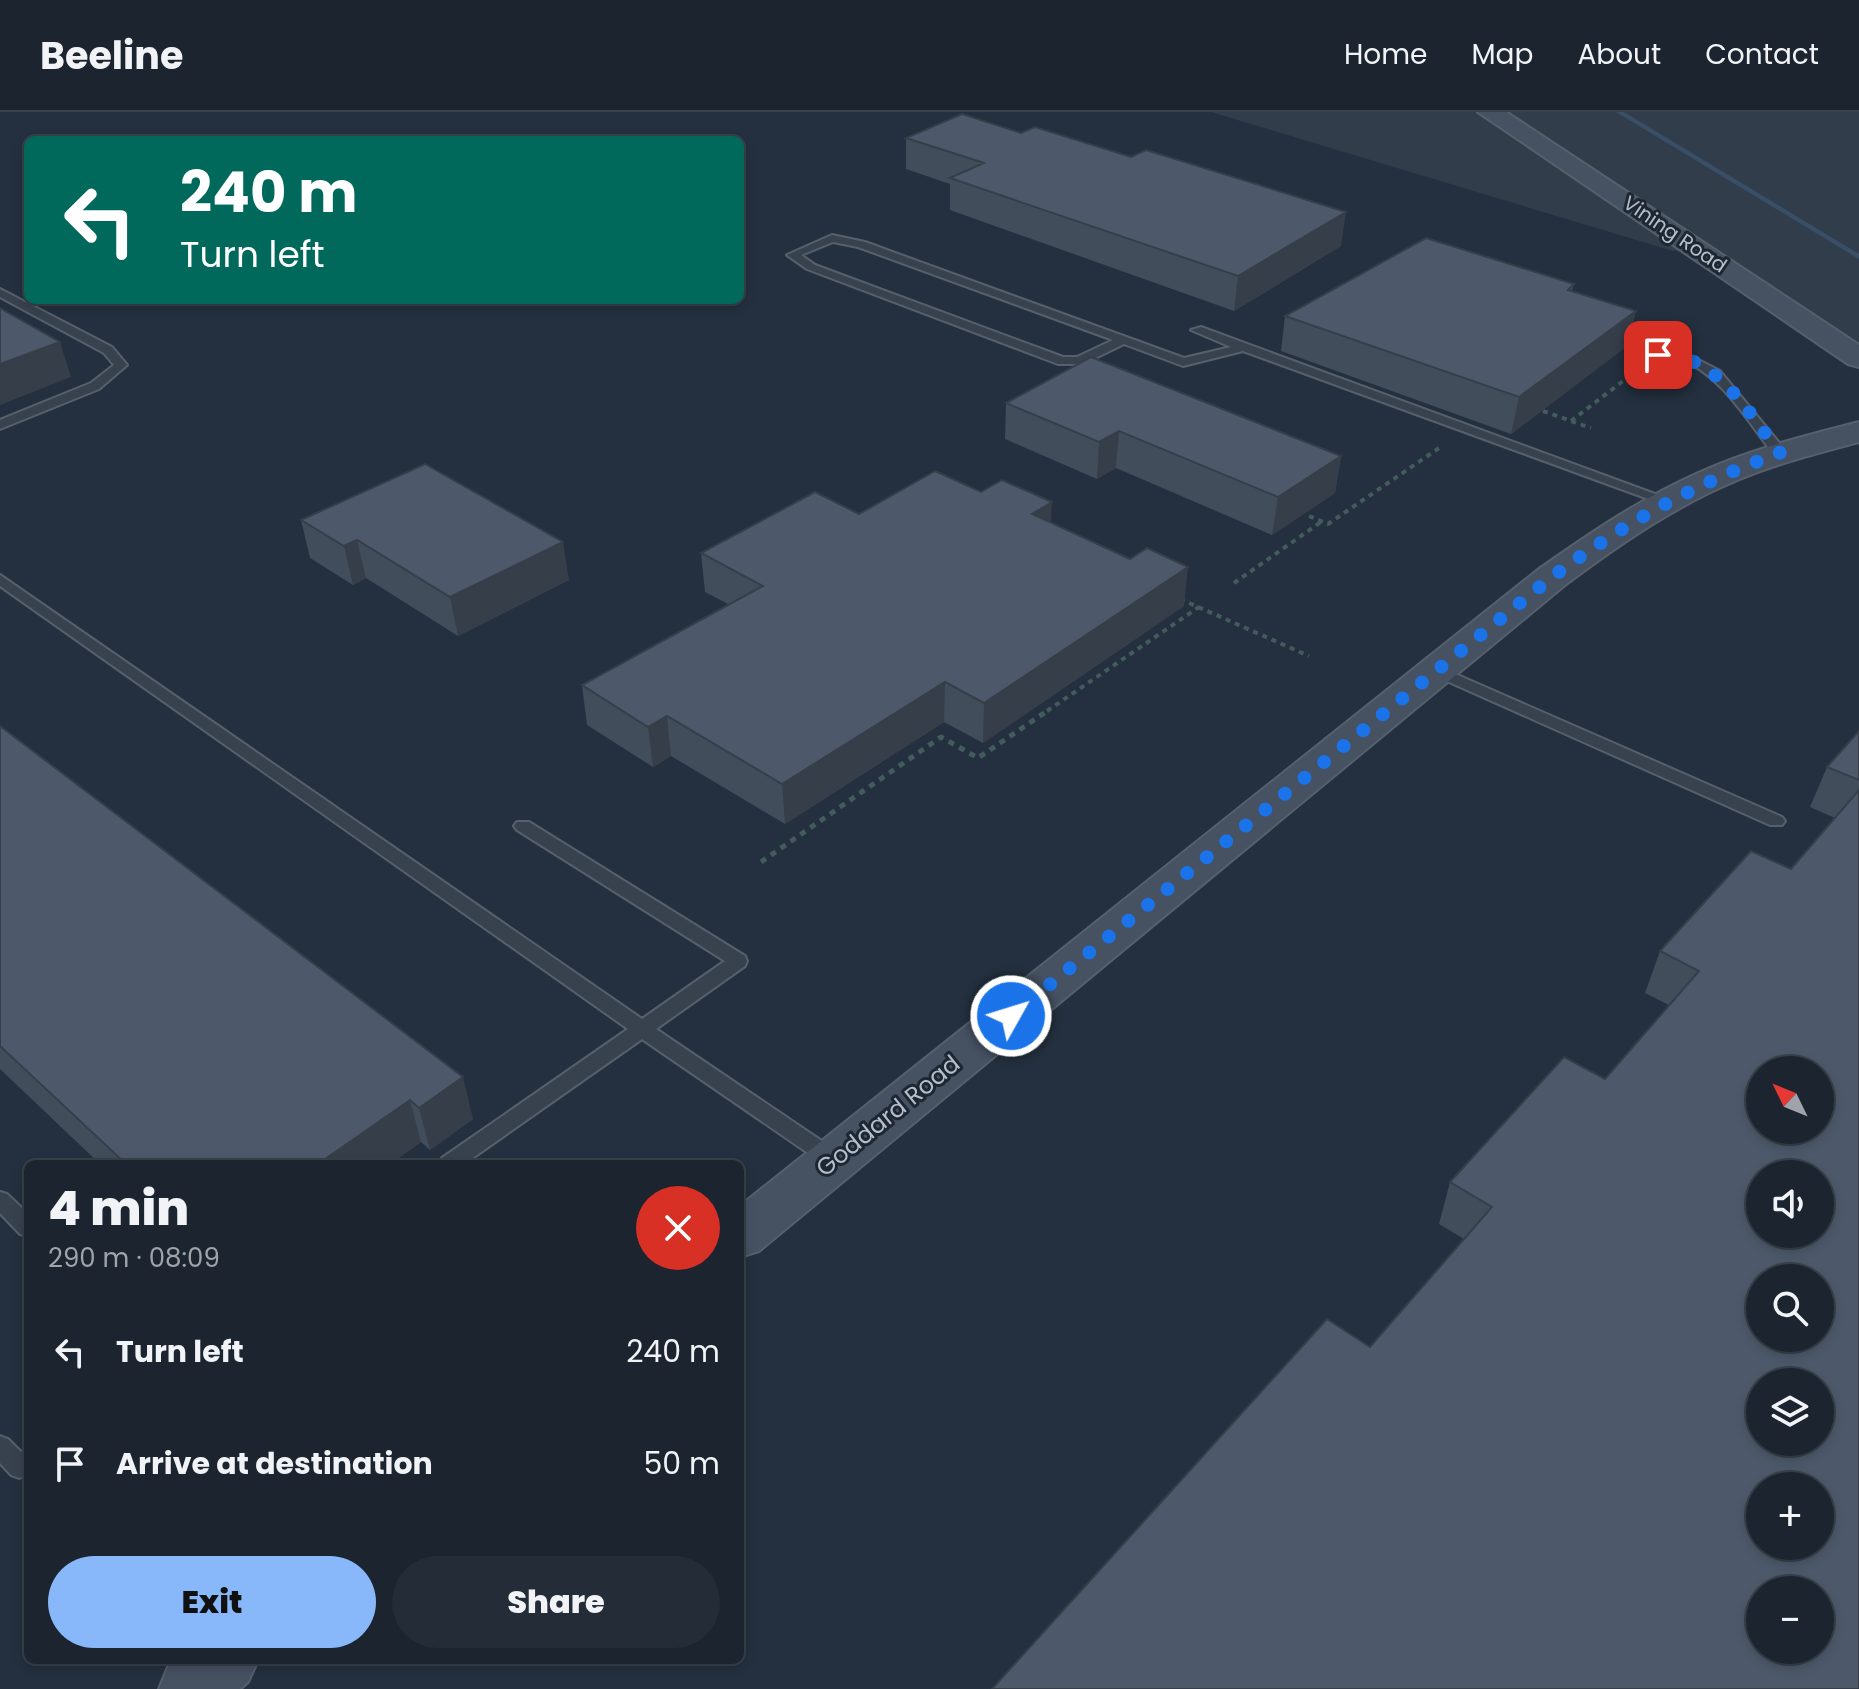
<!DOCTYPE html>
<html lang="en">
<head>
<meta charset="utf-8">
<style>
  body { margin:0; font-family:Poppins,sans-serif; background:#242c37; color:#f1f3f6; height:100vh; display:flex; flex-direction:column; font-size:30px; white-space:nowrap }
  * { box-sizing:border-box; margin:0 }
  p { font-size:26px; color:#a0a4aa }
  .icon { flex:none; width:44px; height:44px; fill:none; stroke:currentColor; stroke-width:2; stroke-linecap:round; stroke-linejoin:round }
  .map { position:relative; flex:1; overflow:hidden }
  .sheet { position:absolute; left:24px; top:1048px; width:720px; height:504px; display:flex; flex-direction:column; background:#1b242f; border-radius:12px; box-shadow:0 4px 12px #0003,0 0 0 2px #39414b }
  .sheet>* { flex:none }
  .top-card { position:absolute; left:24px; top:24px; width:720px; height:168px; border-radius:12px; box-shadow:0 4px 12px #0003,0 0 0 2px #39414b; background:#00695c; color:#fff; overflow:hidden }
  .needle { width:52px; rotate:313deg }
  .fabs { position:absolute; left:1746px; top:944px; display:grid; gap:16px }
  .fabs a { display:grid; place-items:center; width:88px; height:88px; border-radius:50%; background:#1b242f; box-shadow:0 4px 12px #0003,0 0 0 2px #39414b; font-size:40px }
  .pin { position:absolute; display:grid; place-items:center; width:68px; height:68px; color:#fff; margin:-34px; border-radius:16px; box-shadow:0 4px 12px #0006 }
  .me { position:absolute; width:88px; margin:-44px; rotate:51deg; stroke-linejoin:round; filter:drop-shadow(0 0 6px #0008) }
  .turn { display:flex; align-items:center; gap:28px; height:168px; padding:0 24px; font-size:36px }
  .turn .icon { width:104px; height:104px; stroke-width:2.5 }
  .turn b { display:block; font-size:56px; line-height:68px }
  .round { display:grid; place-items:center; flex:none; width:84px; height:84px; border-radius:42px; background:#242c37 }
  .headline { display:flex; align-items:center; justify-content:space-between; height:136px; padding:0 24px }
  h1 { font-size:48px; font-weight:800; line-height:60px }
  .cta { display:flex; gap:16px; margin-top:auto; padding:16px 24px }
  .cta a { flex:1; height:92px; border-radius:48px; background:#89b8fa; color:#111; font-size:32px; font-weight:800; line-height:92px; text-align:center }
  .cta a+a { background:#242c37; color:#f1f3f6 }
  ul { padding:0; list-style:none }
  li { display:flex; align-items:center; gap:24px; height:112px; padding:0 24px }
  li div { flex:1 }
  li b { display:block; font-size:30px }
  li em { font-style:normal }
  header { display:flex; align-items:center; gap:48px; box-sizing:border-box; height:112px; padding:0 40px; background:#1b242f; border-bottom:2px solid #39414b }
  header strong { font-size:38px }
  nav { display:flex; gap:44px; margin-inline-start:auto; font-size:28px }
  .map>svg:first-child { display:block }
</style>
</head>
<body>
<header>
<strong>Beeline</strong>
<nav><a>Home</a><a>Map</a><a>About</a><a>Contact</a></nav>
</header>
<div class="map">
<svg width="1859" height="1577" viewBox="0 0 1859 1577">
  <rect width="100%" height="100%" fill="#24303f"/>
  <path fill="#323d4c" d="M1211,0H1859V230L1708,134L1673,139Z"/>
  <g fill="none" stroke-linecap="round" stroke-linejoin="round">
    <path fill="#394f68" fill-rule="evenodd" d="M1616,0H1624L1859,142V147Z"/>
    <g stroke="#56606c" stroke-width="4">
      <path id="service" d="M832,123L865,130L1184,246L1231,235L1191,218L1201,215L1674,389L1672,392H1662L1243,239L1183,254L1124,232L1083,252H1058L807,157L787,143ZM833,130L858,135L1113,228L1077,245H1063L815,153L801,143Z
        M0,177L112,235L127,253L99,277L0,317V308L91,271L114,253L104,241L0,185Z
        M1679,238L1720,259L1785,338V344H1775C1748,310 1721,261 1679,247C1663,242 1643,253 1630,244L1636,240Z
        M0,463L642,907L725,849L517,718L514,714L517,710H529L745,844L747,849L745,854L656,917L841,1042L844,1048L841,1054L834,1056L827,1054L642,927L464,1052H439L442,1046L628,917L0,474Z
        M1437,554L1782,705L1785,709L1782,713H1770L1431,562L1429,559Z
        M0,1080L7,1082L28,1102V1125L20,1122L0,1101Z
        M0,1324L8,1327L21,1340L28,1337L27,1363L19,1366L11,1363L0,1351Z"/>
    </g>
    <g stroke="#56606c" stroke-width="4">
      <path id="secondary" d="M1478,0H1506L1859,233V255L1848,252Z
        M1859,310V330C1819,341 1778,351 1740,367C1676,393 1620,432 1565,473L759,1139L740,1145V1094L1539,457C1589,422 1640,387 1696,362C1748,338 1804,324 1859,310Z
        M177,1548H258L248,1570L240,1577H159L168,1555Z"/>
    </g>
    <path stroke="#445b5d" stroke-width="4" stroke-dasharray="5 5" stroke-linecap="butt" d="M1543,299L1591,316
      M1571,309L1627,266
      M1309,404L1328,412L1442,334
      M1234,471L1321,410
      M1180,487L1309,544
      M1047,599L1199,495"/>
    <path stroke="#445b5d" stroke-width="5" stroke-dasharray="6 6" stroke-linecap="butt" d="M761,750L941,625L978,646L1050,597"/>
    <use href="#service" fill="#38424f" fill-rule="evenodd"/>
    <use href="#secondary" fill="#465162" fill-rule="evenodd"/>
  </g>
  <path fill="#424d5b" d="M1021,21L1341,134L1234,199L950,98V72L906,57V26Z
    M1574,172L1572,179L1636,199L1627,234L1511,322L1281,239L1285,204Z
    M1006,291L1341,344L1335,381L1272,423L1116,356L1097,367L1005,327Z
    M981,380L1051,410L1184,494L983,631L944,610L785,712L671,644L653,655L587,613L582,573L728,492L705,480L701,441L859,402Z
    M301,408L569,468L458,524L366,466L353,473L310,446Z
    M0,614L473,1007L430,1038L421,1030L390,1052H100L0,957Z
    M1859,619V1577L1370,1235L1464,1127L1439,1112L1450,1070L1605,967L1669,893L1645,881L1660,839L1791,757L1835,706L1810,695L1827,655Z"/>
  <path fill="#363e4a" d="M1346,100L1341,134L1234,199L1238,164Z
    M1636,199L1627,234L1511,322L1519,285Z
    M60,230L71,265L0,293V252Z
    M1119,319L1116,356L1097,367L1099,330Z
    M1341,344L1335,381L1272,423L1278,385Z
    M1052,390L1050,428L1032,402Z
    M357,428L366,466L353,473L344,434Z
    M563,430L569,468L458,524L450,485Z
    M1188,455L1184,494L983,631L984,591Z
    M945,570L944,610L785,712L782,672Z
    M667,604L671,644L653,655L648,615Z
    M463,965L473,1007L430,1038L419,996Z
    M410,988L421,1030L390,1052H318Z"/>
  <path fill="#4d596a" stroke="#363e4a" stroke-width="2" fill-rule="evenodd" d="M962,2L1021,21L1035,15L1131,45L1146,38L1346,100L1238,164L950,66L984,51L906,26Z
    M1426,126L1574,172L1568,178L1636,199L1519,285L1285,204Z
    M0,196L60,230L0,252Z
    M1091,245L1341,344L1278,385L1119,319L1099,330L1006,291Z
    M425,352L563,430L450,485L357,428L344,434L301,408Z
    M935,359L981,380L1002,368L1052,390L1032,402L1130,447L1147,436L1188,455L984,591L945,570L782,672L667,604L648,615L582,573L763,474L701,441L815,380L859,402Z
    M0,614L463,965L419,996L410,988L318,1052H126L0,934Z
    M1859,619V668L1827,655Z
    M1859,678V1577H992L1327,1207L1370,1235L1492,1095L1450,1070L1564,945L1605,967L1699,859L1660,839L1751,739L1791,757ZM1760,958H1820V1018H1760ZM1760,1062H1820V1122H1760ZM1760,1166H1820V1226H1760ZM1760,1270H1820V1330H1760ZM1760,1374H1820V1434H1760ZM1760,1478H1820V1538H1760Z"/>
  <g fill="none" stroke-linecap="round" stroke-linejoin="round">
    <path stroke="#1a73e8" stroke-width="14" stroke-dasharray="0 25.2" d="M1011,904L1552,465C1625,411 1694,372 1780,341C1748,301 1716,240 1658,243"/>
  </g>
  <g text-anchor="middle" stroke-width="6" stroke-linejoin="round" paint-order="stroke">
    <g font-size="20" fill="#b4bdc9" stroke="#1d2734">
      <text transform="translate(1675 122) rotate(34)" y="7">Vining Road</text>
    </g>
    <g font-size="24" fill="#b4bdc9" stroke="#1d2734">
      <text transform="translate(888 1004) rotate(-39)" y="8">Goddard Road</text>
    </g>
  </g>
</svg>
<div class="fabs">
<a><svg class="needle" viewBox="-14 -14 28 28"><path d="M0-13l5 13h-10z" fill="#e53935"/><path d="M0 13l5-13h-10z" fill="#a0a4aa"/></svg></a>
<a><svg class="icon" aria-label="sound" viewBox="0 0 24 24"><path d="M4 9h4l5-4v14l-5-4H4zM17 9q2 3 0 6"/></svg></a>
<a><svg class="icon" aria-label="search" viewBox="0 0 24 24"><circle cx="10" cy="10" r="6"/><path d="M15 15l6 6"/></svg></a>
<a><svg class="icon" aria-label="layers" viewBox="0 0 24 24"><path d="M12 4l9 5-9 5-9-5zM3 14l9 5 9-5"/></svg></a>
<a>+</a>
<a>−</a>
</div>
<div class="pin" style="left:1658px;top:243px;background:#d93025"><svg class="icon" aria-label="arrive" viewBox="0 0 24 24"><path d="M6 21V4h12l-3 4 3 4H6"/></svg></div>
<svg class="me" style="left:1011px;top:904px" viewBox="-20 -20 40 40"><circle r="17" fill="#1a73e8" stroke="#fff" stroke-width="3"/><path d="M0-11L8 9 0 5-8 9z" fill="#fff"/></svg>
<div class="top-card">
<div class="turn"><svg class="icon" aria-label="left" viewBox="0 0 24 24"><path d="M17 20v-9H6M10 6l-5 5 5 5"/></svg><div><b>240 m</b>Turn left</div></div>
</div>
<section class="sheet">
<div class="headline"><div><h1>4 min</h1><p>290 m · 08:09</p></div><a class="round" style="background:#d93025;color:#fff"><svg class="icon" aria-label="close" viewBox="0 0 24 24"><path d="M6 6l12 12M18 6L6 18"/></svg></a></div>
<ul>
<li><svg class="icon" aria-label="left" viewBox="0 0 24 24"><path d="M17 20v-9H6M10 6l-5 5 5 5"/></svg><div><b>Turn left</b></div><em>240 m</em></li>
<li><svg class="icon" aria-label="arrive" viewBox="0 0 24 24"><path d="M6 21V4h12l-3 4 3 4H6"/></svg><div><b>Arrive at destination</b></div><em>50 m</em></li>
</ul>
<div class="cta"><a>Exit</a><a>Share</a></div>
</section>
</div>
</body>
</html>
